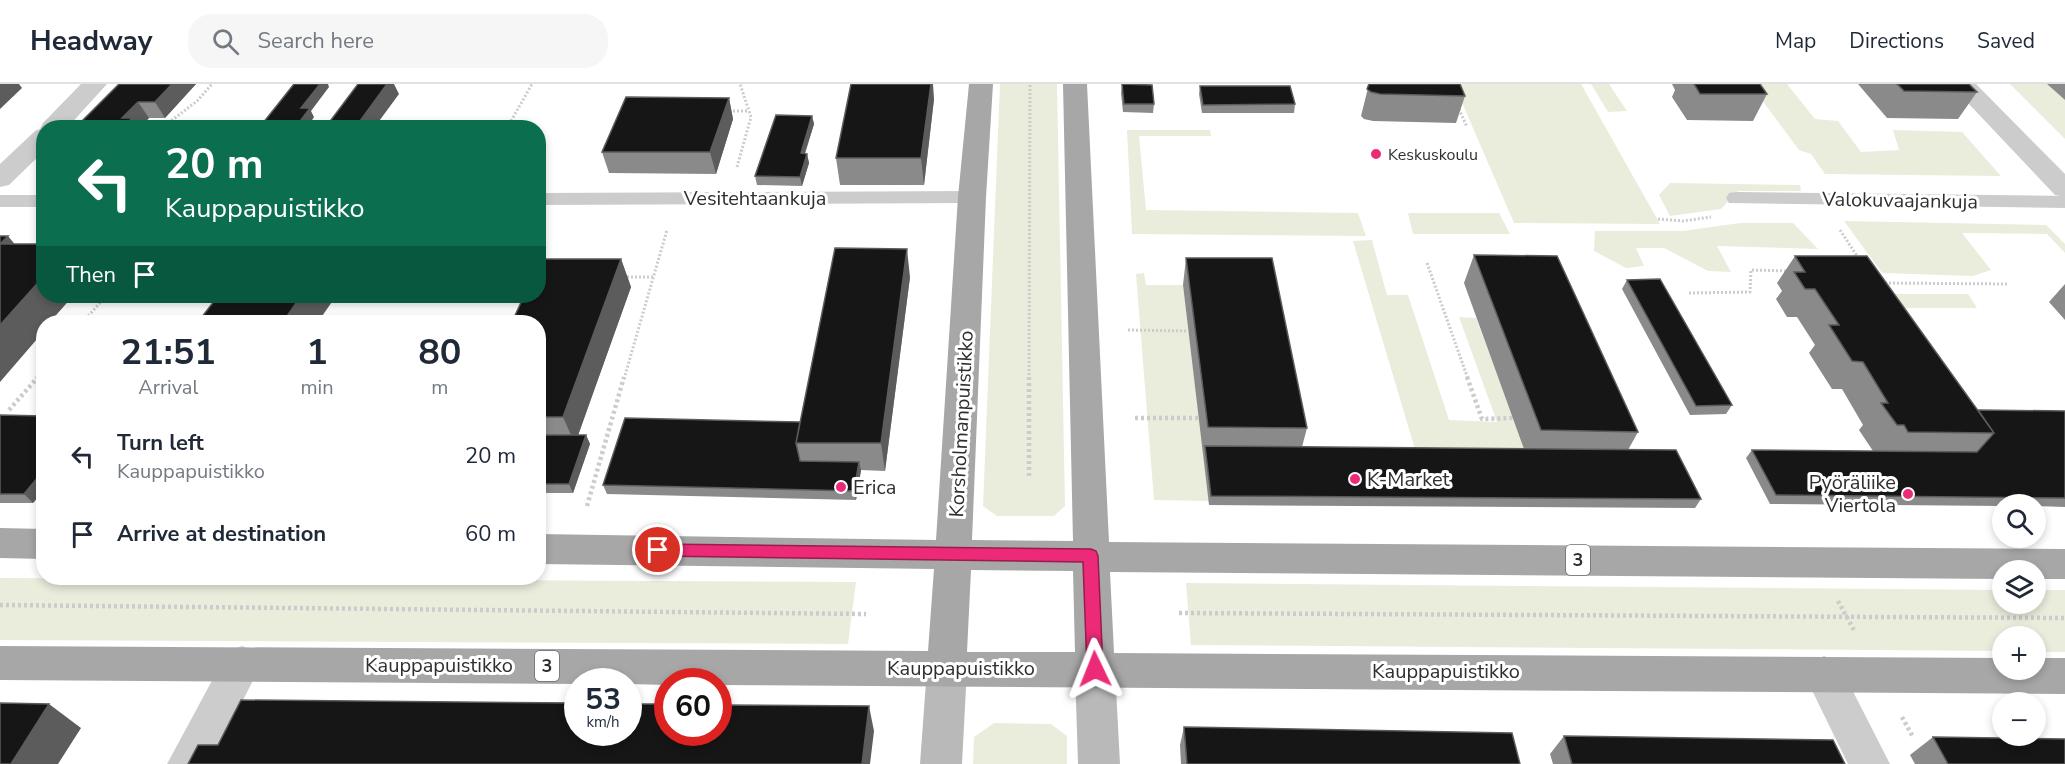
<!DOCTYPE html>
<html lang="en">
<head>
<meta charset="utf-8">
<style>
  body { margin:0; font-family:"Nunito Sans",sans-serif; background:#f6f6f7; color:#1f2937; height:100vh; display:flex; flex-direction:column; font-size:22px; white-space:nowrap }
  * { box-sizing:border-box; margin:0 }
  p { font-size:20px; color:#747a83 }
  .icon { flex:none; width:33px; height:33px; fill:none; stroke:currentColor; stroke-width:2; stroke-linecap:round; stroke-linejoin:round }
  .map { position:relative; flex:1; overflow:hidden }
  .side { position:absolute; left:36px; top:231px; width:510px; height:270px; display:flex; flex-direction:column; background:#fff; border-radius:24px; box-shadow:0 3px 9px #0003 }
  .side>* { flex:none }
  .banner { position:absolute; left:36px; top:36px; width:510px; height:183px; border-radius:24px; box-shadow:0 3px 9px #0003; background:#0b6e4f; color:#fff; overflow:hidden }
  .fabs { position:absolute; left:1992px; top:410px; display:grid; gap:12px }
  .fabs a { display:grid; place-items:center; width:54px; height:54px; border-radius:50%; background:#fff; box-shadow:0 3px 9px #0003; font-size:30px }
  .speed { position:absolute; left:564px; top:584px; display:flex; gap:12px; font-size:30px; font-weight:700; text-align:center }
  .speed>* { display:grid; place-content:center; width:78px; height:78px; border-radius:50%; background:#fff; box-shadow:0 3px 9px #0003; line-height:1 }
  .speed small { font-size:15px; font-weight:400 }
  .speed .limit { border:9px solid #d22; background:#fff; color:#111 }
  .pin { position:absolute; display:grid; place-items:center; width:51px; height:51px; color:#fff; margin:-26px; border:3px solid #fff; border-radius:50%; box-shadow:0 2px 6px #0007 }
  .me { position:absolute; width:66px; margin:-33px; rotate:358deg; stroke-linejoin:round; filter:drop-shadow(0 0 4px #0008) }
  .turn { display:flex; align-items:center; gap:21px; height:126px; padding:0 30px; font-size:27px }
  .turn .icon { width:78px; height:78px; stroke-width:2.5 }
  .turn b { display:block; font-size:42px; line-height:51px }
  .then { display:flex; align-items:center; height:57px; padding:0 30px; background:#0003; gap:12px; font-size:22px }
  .eta { display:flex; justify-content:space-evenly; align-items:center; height:102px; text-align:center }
  .eta b { font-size:36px; font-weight:700; line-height:42px }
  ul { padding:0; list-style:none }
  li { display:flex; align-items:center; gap:18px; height:78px; padding:0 30px }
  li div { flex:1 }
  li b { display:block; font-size:22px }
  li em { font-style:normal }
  header { display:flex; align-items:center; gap:36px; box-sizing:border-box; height:84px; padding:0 30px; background:#fff; border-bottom:2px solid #e0e1e3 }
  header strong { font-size:28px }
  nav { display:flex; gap:33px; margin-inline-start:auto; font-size:21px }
  .search { width:420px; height:54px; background:#f6f6f7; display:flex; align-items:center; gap:15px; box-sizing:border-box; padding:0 21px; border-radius:24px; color:#747a83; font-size:22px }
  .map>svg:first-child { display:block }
</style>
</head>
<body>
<header>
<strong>Headway</strong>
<div class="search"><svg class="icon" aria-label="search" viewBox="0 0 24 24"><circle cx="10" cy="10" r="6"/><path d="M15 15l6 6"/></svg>Search here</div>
<nav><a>Map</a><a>Directions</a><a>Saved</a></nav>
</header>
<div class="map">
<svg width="2065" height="680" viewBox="0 0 2065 680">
  <rect width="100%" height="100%" fill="#fff"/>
  <path fill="#eaeddc" d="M1000,0H1057L1065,422L1054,432H997L983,422Z
    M1454,0H1581L1660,140L1514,139Z
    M1591,0H1609L1627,27L1608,28Z
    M1750,0H1787L1815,35L1838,37L1861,68L1899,66L1893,46L1962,48L2001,92L1825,90L1811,70L1799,66Z
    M2010,0H2047L2065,16V55Z
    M1127,46H1210L1211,52H1139L1146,126L1358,129L1366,152L1132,150Z
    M1670,99L1800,101L1801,107H1738L1721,125L1670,132L1659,111Z
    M1408,129H1499L1510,150H1413Z
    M1844,137L2046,141L2065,160V169L2047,150L1962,149L1991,186L1973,192L1882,189Z
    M1740,139H1793L1818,165L1717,162L1731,188L1708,187L1664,164H1636L1644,182L1626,184L1594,167L1595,147H1683Z
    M1372,156L1387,211H1408L1449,336L1497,338L1459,233L1476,234L1528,373L1417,372L1353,157Z
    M1144,189L1146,201H1183L1209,417L1154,416L1136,190Z
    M1877,210H1968L1977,224H1885Z
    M0,494L856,498L848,560L0,556Z
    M1186,499L2002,506V519H2036V506H2065V568H2036V552H2002V567L1191,561Z
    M994,639L1051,640L1067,652V680H973L974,653Z"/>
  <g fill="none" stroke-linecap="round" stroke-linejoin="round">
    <path stroke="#ccc" stroke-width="3" stroke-dasharray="2 2" stroke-linecap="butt" d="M1459,25L1467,43
      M729,27H749
      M162,44L197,17L212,0
      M507,44L532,0
      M737,83L751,33L740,0
      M1658,135L1683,137L1711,133
      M1840,146L1859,175
      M1427,179L1468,295
      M623,193H653
      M1881,199L2009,200
      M1689,209L1750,208L1751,186L1788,187
      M83,238L106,212
      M1128,246L1188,247
      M36,295L44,286
      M624,295L667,146
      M1029,295L1030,0"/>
    <path stroke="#ccc" stroke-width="4.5" stroke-dasharray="3 3" stroke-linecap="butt" d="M1467,293L1482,335L1513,334
      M9,326L38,293
      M1135,334H1199
      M1029,392V293
      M587,422L624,293
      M1838,517L1855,548
      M0,521L866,530
      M1179,529L2065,534
      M1902,633L1913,653"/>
    <path fill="#ccc" fill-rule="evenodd" d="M972,107L979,108L982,113L979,118L972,119L538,121V109Z
      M1736,108L2065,112V124L1729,119L1726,114L1729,109Z
      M0,111H44V123H0Z"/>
    <path fill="#ccc" fill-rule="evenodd" d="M81,0H107L67,44H44V67L9,101L0,103V80L35,47L40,45L43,39Z
      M1950,0H1976L2065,90V113L2055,111Z
      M242,562L256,567L262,579L210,680H167L228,567Z
      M1824,572L1838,578L1890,680H1848L1804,590L1810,578Z"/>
    <path fill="#b9b9b9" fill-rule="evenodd" d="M947,567L961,572L967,584L962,680H920L927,584L933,572Z
      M1095,568L1109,573L1115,585L1120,680H1078L1075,585L1081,573Z"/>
    <path fill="#a7a7a7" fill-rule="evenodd" d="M969,0H993L986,113L972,456L1073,457L1063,0H1087L1109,458L2065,465V495H2036V486H2002V495L1110,488L1114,569L2002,574V585H2036V574H2065V610L718,601V597H668V601L628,600V597H578V600L0,596V562L928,567L934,485L538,480V450L936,456L958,113ZM971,486L1073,487L1075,568H967Z
      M0,444L44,445V475L0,474Z"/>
  </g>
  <path fill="#8a8a8a" d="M119,0H196L165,34H149L139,44H81L79,40Z
    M1122,0L1154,20L1153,29L1123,28L1121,9Z
    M1369,0L1465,12L1456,39L1373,37L1364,35L1361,32Z
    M1672,0H1760L1767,10L1753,37L1687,36L1672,13L1675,6Z
    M1858,0H1969L1977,8L1958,35L1887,34Z
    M2047,0H2065V16Z
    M1200,2L1295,20L1294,29H1202L1199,10Z
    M729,14L733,35L716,90L609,89L602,68Z
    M934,15L924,101H840L836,74Z
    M812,32L814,40L805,70H807L809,79L802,102L757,101L755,92Z
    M1474,171L1638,348L1628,366L1701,415L1695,424L1209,421L1183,201L1186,174L1307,344L1302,363L1524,365L1464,199Z
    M1795,172L1978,326L2065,327V423L2036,422V420H2002V422L1770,420L1746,374L1752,366L1873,367L1859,346L1863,341L1842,305H1832L1809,269L1815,261L1797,233H1787L1776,215L1782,207L1777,199Z
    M621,175L631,203L578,351H586L590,360L573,409H538V238Z
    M910,193L885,387L861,386L856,416L607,410L603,401L800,338Z
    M1627,196L1732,321L1726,330L1690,331L1622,205Z
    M2065,200V236L2049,218Z
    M0,331L44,332V406L33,419H0Z
    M1184,643L1520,680H1181L1180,661Z
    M1564,652L1845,680H1553L1550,670Z
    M1933,653L2065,680H1915L1910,671Z"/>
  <path fill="#5c5c5c" d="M0,0H19L22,4L0,25Z
    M172,0H196L165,34L155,18Z
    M320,0H328L329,3L311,27L314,33L307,44H295L301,24Z
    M387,0H394L399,10L374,44H355Z
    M931,0H933L934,15L924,101L921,74Z
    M729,14L733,35L716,90L710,68Z
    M138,18L149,34L139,44L124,43L122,34Z
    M812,32L814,40L802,78L801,69Z
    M807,70L809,79L802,102L800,93Z
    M8,152L31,180L0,160Z
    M907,165L910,193L885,387L881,359Z
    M621,175L631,203L575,360L563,333Z
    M44,192V212H73L50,238H44V247L0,298V241Z
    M301,212H336L318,238H283Z
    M586,351L590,360L573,409L569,400Z
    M859,378L861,386L856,416L854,407Z
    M44,386V406L33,419L24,410Z
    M49,620L81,644L58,680H11Z
    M869,622L874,647L870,680H862Z"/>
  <path fill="#161616" stroke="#5c5c5c" stroke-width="1.5" d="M119,0H172L155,18H138L122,34H132L124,43H103L105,40H79Z
    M294,0H320L301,24H310L295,44H259Z
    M358,0H387L355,44H325Z
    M851,0H931L921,74H836Z
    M1122,0L1152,1L1154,20H1124Z
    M1369,0H1460L1465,12L1380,10L1371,8L1367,5Z
    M1694,0H1760L1767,10H1700Z
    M1897,0H1969L1977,8L1904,7Z
    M1200,2H1290L1295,20L1203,21Z
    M626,13L729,14L710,68H602Z
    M776,31L812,32L801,69L807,70L800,93L755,92Z
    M0,152H8L0,160H44V192L0,241Z
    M835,164L907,165L881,359H796Z
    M1474,171L1557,172L1638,348L1541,346Z
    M1795,172H1867L1994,349L1908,348L1904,341H1897L1881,319H1888L1863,278L1852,277L1829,241H1839L1815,205H1805L1794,188H1805Z
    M1186,174H1272L1307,344L1208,343Z
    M540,175H621L563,333H538V238H512L524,212H538V178Z
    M1660,195L1732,321L1696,322L1627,196Z
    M218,212H301L283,238H198Z
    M1978,326L2065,327V414L1776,411L1752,366L1977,368L1994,349Z
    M0,331L44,332V386L24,410H0Z
    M625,334L800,338L796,359L800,377L859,378L854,407L603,401Z
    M538,351H586L569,400H538Z
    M1205,362L1676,366L1701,415L1211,412Z
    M241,616L578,619V648H628V620H668V648H718V621L869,622L862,680H188L198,661H218Z
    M0,619L49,620L11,680H0Z
    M1184,643L1512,649L1520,680H1187Z
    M1564,652L1833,656L1845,680H1572Z
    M1933,653L2065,655V680H1948Z"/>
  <path fill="#ed2a77" stroke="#9a1b4d" stroke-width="1.5" d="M658,460L1091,465L1096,467L1098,472L1103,585L1100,590L1095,592L1089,590L1087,585L1083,478L658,472L653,470L651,466L653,462Z"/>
  <g fill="#ed2a77" stroke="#fff" stroke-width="2">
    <circle cx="1376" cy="70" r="6"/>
    <circle cx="1355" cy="395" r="6"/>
    <circle cx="841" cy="403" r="6"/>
    <circle cx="1908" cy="410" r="6"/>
  </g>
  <g text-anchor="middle" stroke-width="6" stroke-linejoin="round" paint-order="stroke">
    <g font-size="16" fill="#2f2f2f" stroke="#fff" text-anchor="start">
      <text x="1388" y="76">Keskuskoulu</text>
    </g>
    <g fill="#fff" stroke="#6d6d6d" stroke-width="1.5">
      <rect x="1566" y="461" width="24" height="30" rx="4.5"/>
      <rect x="535" y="567" width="24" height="30" rx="4.5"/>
    </g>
    <g font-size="18" font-weight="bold" fill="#2f2f2f">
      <text x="1578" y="482">3</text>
      <text x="547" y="588">3</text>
    </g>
    <g font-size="20" fill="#2f2f2f" stroke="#fff">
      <text x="755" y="121">Vesitehtaankuja</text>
      <text transform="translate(1900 116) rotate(1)" y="7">Valokuvaajankuja</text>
      <text transform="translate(961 340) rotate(-87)" y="7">Korsholmanpuistikko</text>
      <text x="439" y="588">Kauppapuistikko</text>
      <text x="961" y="591">Kauppapuistikko</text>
      <text x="1446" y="594">Kauppapuistikko</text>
    </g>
    <g font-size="20" fill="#2f2f2f" stroke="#fff" text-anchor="start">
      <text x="1367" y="402">K-Market</text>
      <text x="1896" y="405" text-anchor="end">Pyöräliike<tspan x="1896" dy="23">Viertola</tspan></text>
      <text x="853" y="410">Erica</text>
    </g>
  </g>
</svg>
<div class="fabs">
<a><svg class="icon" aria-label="search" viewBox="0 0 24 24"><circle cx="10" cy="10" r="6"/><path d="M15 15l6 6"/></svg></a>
<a><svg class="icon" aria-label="layers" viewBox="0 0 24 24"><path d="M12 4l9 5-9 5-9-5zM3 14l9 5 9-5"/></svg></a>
<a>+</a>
<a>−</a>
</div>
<div class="speed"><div>53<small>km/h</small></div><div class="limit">60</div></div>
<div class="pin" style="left:658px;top:466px;background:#d93025"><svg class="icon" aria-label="arrive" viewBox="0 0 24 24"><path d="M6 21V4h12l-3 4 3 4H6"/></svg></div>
<svg class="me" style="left:1095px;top:585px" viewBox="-20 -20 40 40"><path d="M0-17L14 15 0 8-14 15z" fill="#ed2a77" stroke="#fff" stroke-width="4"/></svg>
<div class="banner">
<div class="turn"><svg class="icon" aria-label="left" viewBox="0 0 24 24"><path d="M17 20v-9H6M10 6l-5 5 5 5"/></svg><div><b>20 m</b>Kauppapuistikko</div></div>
<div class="then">Then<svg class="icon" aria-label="arrive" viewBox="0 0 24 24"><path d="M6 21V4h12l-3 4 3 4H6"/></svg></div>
</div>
<section class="side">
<div class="eta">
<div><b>21:51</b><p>Arrival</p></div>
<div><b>1</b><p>min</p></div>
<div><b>80</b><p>m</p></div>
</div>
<ul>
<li><svg class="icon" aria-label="left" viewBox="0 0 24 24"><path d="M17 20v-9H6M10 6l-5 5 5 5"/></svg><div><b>Turn left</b><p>Kauppapuistikko</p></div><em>20 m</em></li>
<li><svg class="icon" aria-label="arrive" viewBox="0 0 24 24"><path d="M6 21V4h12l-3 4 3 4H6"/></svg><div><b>Arrive at destination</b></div><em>60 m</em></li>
</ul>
</section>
</div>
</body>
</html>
